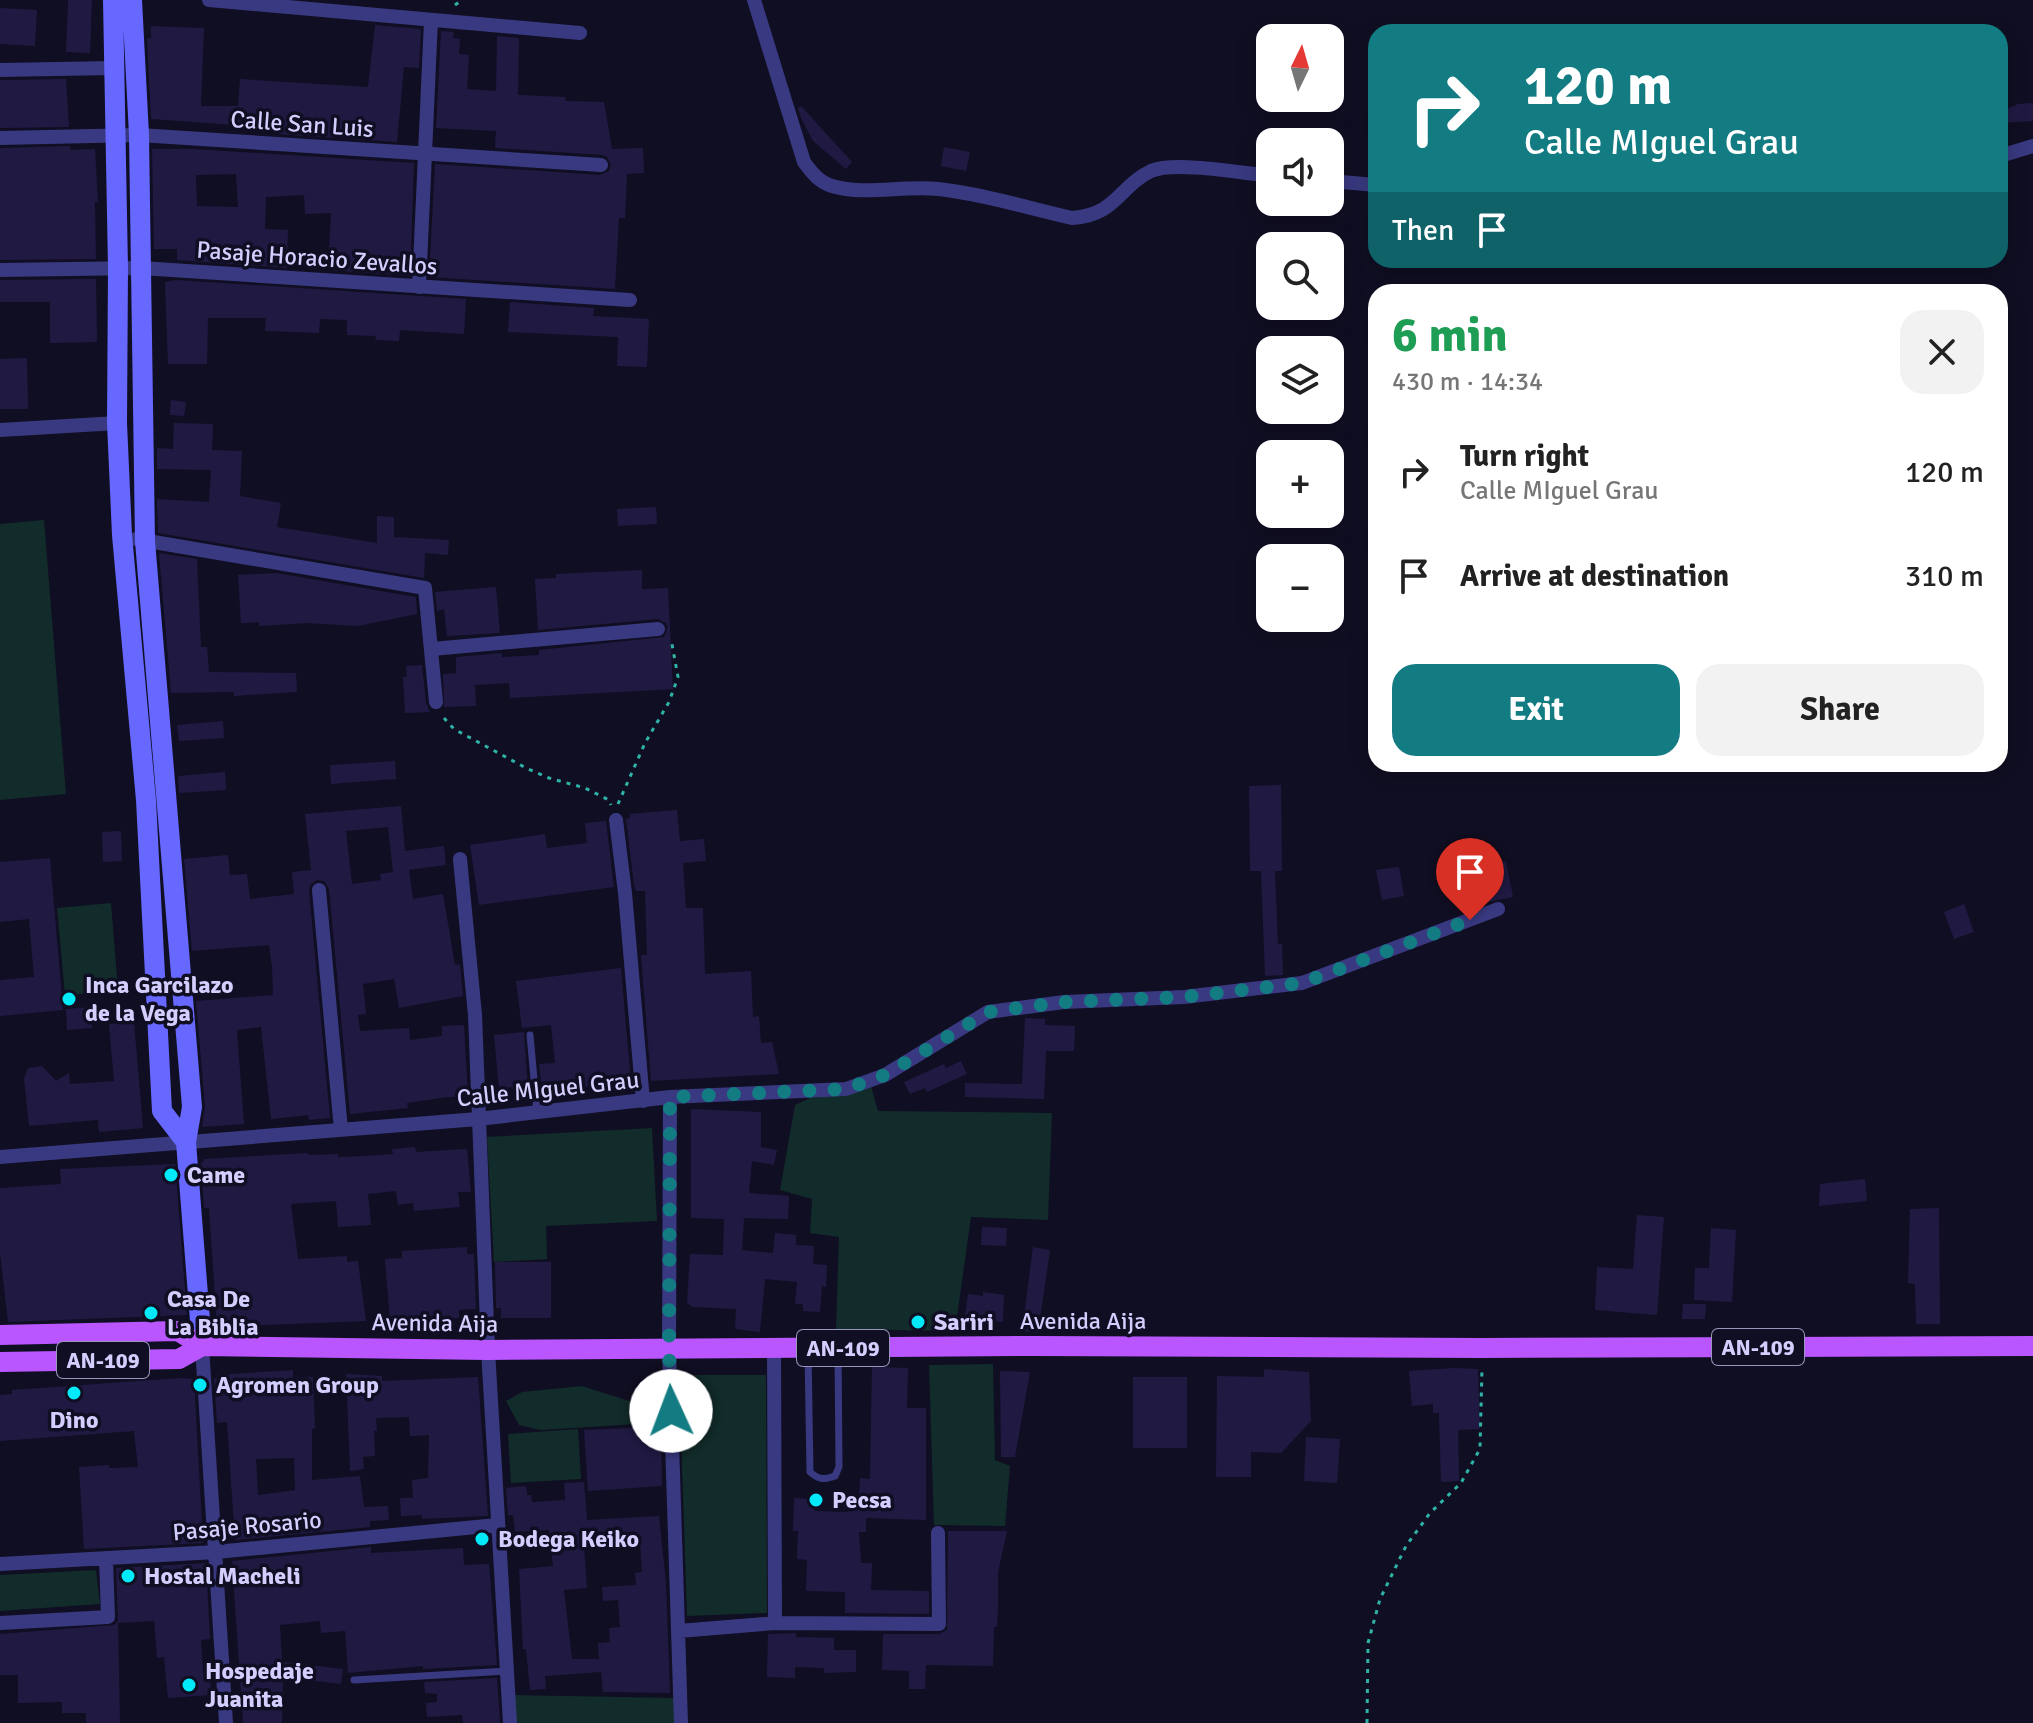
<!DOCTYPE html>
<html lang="en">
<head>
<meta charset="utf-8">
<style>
  body { margin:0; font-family:Signika,sans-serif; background:#f2f2f2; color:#222; height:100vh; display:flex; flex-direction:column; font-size:30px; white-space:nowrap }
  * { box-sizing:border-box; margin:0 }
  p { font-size:26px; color:#767676 }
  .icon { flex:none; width:44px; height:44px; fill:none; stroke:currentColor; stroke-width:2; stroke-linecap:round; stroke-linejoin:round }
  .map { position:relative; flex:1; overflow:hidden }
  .drawer { position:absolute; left:1368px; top:284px; width:640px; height:488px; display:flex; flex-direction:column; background:#fff; border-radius:24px; box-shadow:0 4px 20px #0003 }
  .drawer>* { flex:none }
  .hud { position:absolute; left:1368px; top:24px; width:640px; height:244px; border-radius:24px; box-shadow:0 4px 20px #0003; background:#137c83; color:#fff; overflow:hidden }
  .needle { width:52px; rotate:5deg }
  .buttons { position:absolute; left:1256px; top:24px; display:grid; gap:16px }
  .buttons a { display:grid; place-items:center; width:88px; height:88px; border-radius:16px; background:#fff; box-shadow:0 4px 20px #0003; font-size:40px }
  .pin { position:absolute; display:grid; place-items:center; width:68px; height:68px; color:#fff; margin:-82px -34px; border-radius:50% 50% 50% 0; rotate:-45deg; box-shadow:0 0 8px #0007 }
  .pin .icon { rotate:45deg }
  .me { position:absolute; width:88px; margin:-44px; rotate:358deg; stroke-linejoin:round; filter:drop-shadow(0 0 6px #0008) }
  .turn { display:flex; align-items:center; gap:28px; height:168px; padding:0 24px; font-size:36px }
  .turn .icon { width:104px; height:104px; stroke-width:2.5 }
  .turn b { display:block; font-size:56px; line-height:68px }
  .then { display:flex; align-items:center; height:76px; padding:0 24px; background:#0003; gap:16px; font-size:30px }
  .round { display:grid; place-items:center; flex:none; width:84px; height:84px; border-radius:24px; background:#f2f2f2 }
  .head { display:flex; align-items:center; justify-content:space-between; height:136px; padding:0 24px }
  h1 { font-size:48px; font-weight:800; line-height:60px; color:#1e9e55 }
  .cta { display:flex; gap:16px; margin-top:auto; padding:16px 24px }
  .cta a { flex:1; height:92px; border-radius:24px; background:#137c83; color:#fff; font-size:32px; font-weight:800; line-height:92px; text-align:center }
  .cta a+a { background:#f2f2f2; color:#222 }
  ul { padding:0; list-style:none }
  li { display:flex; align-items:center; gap:24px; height:104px; padding:0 24px }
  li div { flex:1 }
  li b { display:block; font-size:30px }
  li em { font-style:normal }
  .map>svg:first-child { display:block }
</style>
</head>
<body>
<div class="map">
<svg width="2033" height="1723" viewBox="0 0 2033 1723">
  <rect width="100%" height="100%" fill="#100e22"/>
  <path fill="#112c2a" d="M44,520L66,794L0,800V524Z
    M111,903L118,991L65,995L57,908Z
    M871,1086L878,1111L1052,1113L1048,1220L971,1217L955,1331L836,1329L839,1237L810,1233L812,1199L780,1190L795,1105L817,1095Z
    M652,1128L657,1221L546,1226L547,1259L494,1262L487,1137Z
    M993,1364L995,1460L1010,1466L1005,1526L934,1525L929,1365Z
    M679,1375H766L767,1613L687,1616Z
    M582,1386L648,1407L653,1423L541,1430L519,1425L506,1401L522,1392Z
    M578,1429L581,1479L511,1483L508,1434Z
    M96,1570L100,1604L0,1611V1575Z
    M512,1695L677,1698L674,1723H514Z"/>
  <path fill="#201a43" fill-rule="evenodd" d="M68,0H92L90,53L66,52Z
    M0,8L37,10L35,46L0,44Z
    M375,25L421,29L419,68L404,67L397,142L275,134V128L151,119L147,38L151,39V26L204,28L201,106H238L240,79L368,87Z
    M441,31L454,32L453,38L460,39L459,54L469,55L467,89L496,91L497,36L519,38L518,95L566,97L565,101L604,102L612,149L643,148L644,173L627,174L625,218H619L615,289L429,277L435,164L600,175L609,171L611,165L607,157L602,155L495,148L496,131L436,128Z
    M66,79L69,127L0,128V80Z
    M2033,103V121L2000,123V112L2018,104Z
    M801,106L852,162L846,169L813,141L801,118L798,108Z
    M70,146V150L95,149L98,202H95L96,259L0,260V148Z
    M944,147L970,152L966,171L941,166Z
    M152,149H193L414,163L410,276L328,270L331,213L305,214L304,195L266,197L265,229L288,230L287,268L177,260V249H154ZM236,174L238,207L197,206L196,175Z
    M96,279L97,342L50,343V302H0V280Z
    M176,280L466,299L464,334L400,330L399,341L375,340L376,336L347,335V320L320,319L319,333L265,331L266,318H208L207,364H168L165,282Z
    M510,302L594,308L593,316L649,319L647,367L617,366L618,337L508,332Z
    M27,358L28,409H0V359Z
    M171,400L186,402L184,416L170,415Z
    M174,423L213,424L212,450L242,451L240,496L281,503L277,527L377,543V516L394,517V537L449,540L448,555L425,553L424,578L158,533L157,499L209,502L211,470L157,469V448L173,449Z
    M656,507L657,524L618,526L617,509Z
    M159,553L197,559L201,647H207L209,672L296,673L297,692L234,696V692L171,693Z
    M642,570V589L668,588L673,689L510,698L509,683L475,685L476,706L444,707L443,674L456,673V657L502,653V657L539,655V650L664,637L668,627L666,623L658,619L538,630L535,579L556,578V574Z
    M276,573L416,597L417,614L358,626L307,623L259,626V622L241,623L238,575Z
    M496,587L500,633L447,636L444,609L437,611L435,592Z
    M422,665L426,703L430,712L405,713L403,677H407L406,666Z
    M223,721L224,738L179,741L177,725Z
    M395,761L396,779L331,784L330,765Z
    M225,772L226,790L179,793L178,776Z
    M1281,785L1282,871H1275L1278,944H1282L1283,975L1265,976L1261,871H1250L1249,786Z
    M401,806L405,851L444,846L446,865L409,870L413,899L443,894L455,965L460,964L463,996L399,1008L394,979L363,984L366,1014L358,1015L360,1031L409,1028L410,1040L442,1036V1026L464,1025L468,1097H447L407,1103L408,1108L350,1114L329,889L324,881L317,880L310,885L309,891L330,1118L309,1120L308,1115L271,1119L261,1027L237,1030L244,1124L202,1127L205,1106L196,1001L273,995L272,967L269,945L192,951L184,859L228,855L230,875L247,874L250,899L294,894L292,872L311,870L305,814ZM388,827L393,872L380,874L381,880L352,884L346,831Z
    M677,810L680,841L704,839L706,861L683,863L686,908H703L705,974L751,971L753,1017L759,1016L761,1043L772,1042L779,1074L651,1081L641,955H647L645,891H636L634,885L626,819L630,818V814Z
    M606,821L614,887L479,905L470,845L545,834L547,848L587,843L585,823Z
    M121,831L122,861L103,862L102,832Z
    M50,858L63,1010L0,1016V980L34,977L29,919L0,922V862Z
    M1506,861L1513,897L1489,902L1481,865Z
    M1399,867L1404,896L1382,900L1376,870Z
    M1964,904L1974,932L1954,939L1944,912Z
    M621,968L631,1083L560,1089L559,1081L541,1082L539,1064L555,1063L551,1025L522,1028L516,981Z
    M91,1007L92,1028L67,1030L66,1009Z
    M1025,1018L1045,1019V1025L1075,1026L1074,1051H1046L1044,1099L965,1097V1083L1022,1084Z
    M134,1022L143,1128L99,1132L98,1120L29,1126L24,1078L28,1068L42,1066L56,1081L69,1073L70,1084L114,1081L109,1024Z
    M524,1032L528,1090L513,1091L512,1087L499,1089L494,1035Z
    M961,1061L967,1074L927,1092L925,1088L910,1094L904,1082L944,1064L946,1068Z
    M691,1109L761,1112V1147L777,1150L774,1165L752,1161L749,1193L789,1196L788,1219L744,1218L742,1250L773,1253L775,1233L796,1235V1245L814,1246L813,1264L827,1265L826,1287L822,1286L820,1312L803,1311V1304H795L797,1282L765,1279L760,1332L735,1329L736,1309L693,1307L687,1303L690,1254L723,1255L724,1219L691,1218Z
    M415,1147L416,1152L467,1149L471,1192H458L460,1207L414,1211L413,1203L398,1205L396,1191L368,1194L371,1225L338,1227L336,1201L291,1204L298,1259L347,1256V1262L358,1261L366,1321L217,1327L209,1208H204L201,1162H204V1159L308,1153L309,1155L338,1154V1157L364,1156L393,1154L392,1149Z
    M175,1164L187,1315L8,1322L0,1253V1188L61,1184L60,1169Z
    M1865,1179L1867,1201L1819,1206L1820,1184Z
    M1939,1208L1940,1324H1916L1915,1284L1908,1283L1910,1209Z
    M1637,1215L1664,1217L1657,1315L1595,1310L1597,1267L1633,1269Z
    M982,1227L1007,1228L1006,1246L981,1245Z
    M1711,1228L1736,1230L1732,1302L1694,1300L1695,1268H1709Z
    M467,1247V1254H474L476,1309L459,1310V1318L390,1321L385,1259L402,1258V1251Z
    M1033,1247L1050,1250L1038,1333L1022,1331Z
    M495,1262H551V1318H501V1308H496Z
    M983,1292L1004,1295L1003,1322L965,1317L968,1294L983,1296Z
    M1683,1304H1706L1705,1319H1682Z
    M872,1367L908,1368L907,1408H926V1520L866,1518V1532H859L861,1563H872L871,1590L929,1591V1614L845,1613V1592L806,1591L807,1560L797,1559L798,1531H793L794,1498L815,1499V1511L848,1512V1495L859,1496L860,1478L870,1479Z
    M1454,1368L1478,1369L1480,1429L1458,1430L1459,1481L1441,1482L1439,1413H1433V1404L1412,1406L1409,1371Z
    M1264,1369L1309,1372L1311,1421L1281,1453L1251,1452V1477H1216L1217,1376L1264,1377Z
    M293,1370V1378L313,1377L315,1428L312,1429V1480L360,1476L364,1507L388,1506L389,1520L370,1521V1527L235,1540L227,1422L217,1423L214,1379H218L217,1375ZM294,1458L295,1490L258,1495L256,1459Z
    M1000,1371L1030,1372L1015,1457H1001Z
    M346,1374L382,1376V1381L478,1377L488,1516L422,1519V1515L401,1516L400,1498H413L412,1480L428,1478L429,1435L410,1436L409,1417L376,1418L377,1431H374L375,1456L363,1457L364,1469L350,1471Z
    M1133,1377H1187V1448H1133Z
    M181,1378L194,1379L203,1543L84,1549L79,1467L109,1465V1468L138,1467L134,1431L0,1441V1395L12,1394V1390Z
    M655,1427L661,1432L662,1486L588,1491L584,1430Z
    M1306,1437L1340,1439L1337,1483L1304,1481Z
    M584,1482L587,1520L659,1516L666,1583L670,1693L603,1692L601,1672L545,1676L546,1689L530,1690L526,1649H523L519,1569L553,1566L549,1530L515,1532L513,1515H508L506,1488L526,1486L527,1495H531L532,1502L565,1500L564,1483ZM640,1543L642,1572L635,1573L636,1585L602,1587L603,1601L618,1600L620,1627L609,1628L610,1642L598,1643L599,1659H572L564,1590L587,1588L584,1546Z
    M948,1531H1007L998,1572V1611L997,1627H994L993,1666L926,1665L925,1689H909V1671L882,1670L883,1634H939L947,1630Z
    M371,1547V1553L463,1548L464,1565L489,1564L497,1665L423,1669V1666L348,1673L345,1631L321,1633L320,1621L280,1625L282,1662L343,1669L341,1684L283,1677L282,1723H243L232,1561Z
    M206,1563L210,1639L201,1640L203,1672L210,1671L211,1695L168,1698L164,1657L157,1658L154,1621L118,1623L120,1723H86V1713H62V1702L18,1703V1675H0V1634L114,1625L118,1621L116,1568Z
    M796,1633V1637L834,1638V1650H856V1672L824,1673V1668L795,1667V1678L767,1677L768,1634Z
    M497,1678L500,1723H463L462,1715L427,1717L426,1703L437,1702V1694L425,1693L424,1682Z"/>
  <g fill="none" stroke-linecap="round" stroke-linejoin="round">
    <path stroke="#2eb3a6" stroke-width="3" stroke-dasharray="4 6" stroke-linecap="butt" d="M455,5L462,0
      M444,718L454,729L526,768L549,778L585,788L609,800L611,805
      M618,804L645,743L669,702L678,677L671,639
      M1367,1723L1368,1643L1380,1599L1406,1546L1430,1513L1461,1483L1480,1449L1482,1368"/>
    <path stroke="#393981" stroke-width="7" d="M530,1035L537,1112
      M808,1351L810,1472C819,1480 824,1480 835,1476L839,1467L838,1350
      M354,1680L507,1671"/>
    <path stroke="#393981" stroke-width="14" d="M209,0L580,33
      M754,0L804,162C812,173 819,182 832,186C865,196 903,185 938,189C983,194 1028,208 1072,218C1117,215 1119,186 1151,171C1175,161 1242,173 1270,176
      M0,70L114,68
      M0,138L139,135L601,165
      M2000,156L2033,146
      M1330,181L1376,185
      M0,270L141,268L630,300
      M419,287L431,20
      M0,430L117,423
      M136,539L425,588L436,702
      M432,649L658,629
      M616,820L625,893L643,1101
      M460,859L475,1015L488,1350L510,1723
      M319,890L341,1130
      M670,1097L669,1349L681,1723
      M0,1157L478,1119L670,1097L846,1089L885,1075L988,1012L1064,1002L1184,997L1302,983L1498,909
      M202,1346L226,1723
      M0,1564L216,1552L497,1525
      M0,1623L108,1617L106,1558
      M775,1623L939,1624L938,1533
      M679,1631L775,1623L774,1348"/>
    <path stroke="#6668ff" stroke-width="20" d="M113,0L118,268L117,423L122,535L146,800L162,1111L186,1142
      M132,0L139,135L145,541L192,1107L186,1142L202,1346"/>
    <path stroke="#b956ff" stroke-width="20" d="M0,1335L178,1331L202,1346
      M0,1362L179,1359L202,1346L488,1350L1033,1346L1483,1348L2033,1346"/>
  </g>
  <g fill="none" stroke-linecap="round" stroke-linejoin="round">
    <path stroke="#137c83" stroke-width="14" stroke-dasharray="0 25.2" d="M671,1411L669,1349L670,1097L846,1089L885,1075L988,1012L1064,1002L1184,997L1302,983L1470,920"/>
  </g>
  <g fill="#01eaf9" stroke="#100e22" stroke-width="3">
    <circle cx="69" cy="999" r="8"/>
    <circle cx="171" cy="1175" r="8"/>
    <circle cx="151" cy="1313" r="8"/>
    <circle cx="918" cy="1322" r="8"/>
    <circle cx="200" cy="1385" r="8"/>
    <circle cx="74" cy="1393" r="8"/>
    <circle cx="816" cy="1500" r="8"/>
    <circle cx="482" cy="1539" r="8"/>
    <circle cx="128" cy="1576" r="8"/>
    <circle cx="189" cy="1685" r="8"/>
  </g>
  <g text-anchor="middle" stroke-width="7" stroke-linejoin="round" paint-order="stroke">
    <g fill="#100e22" stroke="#9895bd" stroke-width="2">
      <rect x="1712" y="1329" width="92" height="36" rx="6"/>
      <rect x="797" y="1330" width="92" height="36" rx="6"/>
      <rect x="57" y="1342" width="92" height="36" rx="6"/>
    </g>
    <g font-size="22" font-weight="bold" fill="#d2cfff">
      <text x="1758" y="1355">AN-109</text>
      <text x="843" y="1356">AN-109</text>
      <text x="103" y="1368">AN-109</text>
    </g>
    <g font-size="24" fill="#d2cfff" stroke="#100e22">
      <text transform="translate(302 124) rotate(4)" y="8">Calle San Luis</text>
      <text transform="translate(317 258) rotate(4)" y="8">Pasaje Horacio Zevallos</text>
      <text transform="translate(548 1089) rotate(-6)" y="8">Calle MIguel Grau</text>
      <text x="1083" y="1329">Avenida Aija</text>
      <text transform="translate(435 1323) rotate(1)" y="8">Avenida Aija</text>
      <text transform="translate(247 1526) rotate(-5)" y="8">Pasaje Rosario</text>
    </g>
    <g font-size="24" font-weight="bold" fill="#d2cfff" stroke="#100e22" text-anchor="start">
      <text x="85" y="993">Inca Garcilazo<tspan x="85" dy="28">de la Vega</tspan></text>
      <text x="187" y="1183">Came</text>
      <text x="167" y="1307">Casa De<tspan x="167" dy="28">La Biblia</tspan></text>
      <text x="934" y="1330">Sariri</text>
      <text x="216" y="1393">Agromen Group</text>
      <text x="74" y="1428" text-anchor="middle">Dino</text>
      <text x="832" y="1508">Pecsa</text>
      <text x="498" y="1547">Bodega Keiko</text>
      <text x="144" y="1584">Hostal Macheli</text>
      <text x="205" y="1679">Hospedaje<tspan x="205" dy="28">Juanita</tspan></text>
    </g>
  </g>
</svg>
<div class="buttons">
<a><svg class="needle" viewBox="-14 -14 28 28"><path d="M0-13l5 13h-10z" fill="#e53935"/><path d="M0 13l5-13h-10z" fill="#767676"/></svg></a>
<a><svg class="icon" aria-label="sound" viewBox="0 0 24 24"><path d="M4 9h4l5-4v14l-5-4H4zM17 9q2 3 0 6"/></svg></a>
<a><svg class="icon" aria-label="search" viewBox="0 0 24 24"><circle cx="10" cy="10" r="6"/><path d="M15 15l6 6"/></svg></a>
<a><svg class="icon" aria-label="layers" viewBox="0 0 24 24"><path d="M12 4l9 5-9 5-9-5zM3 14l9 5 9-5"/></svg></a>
<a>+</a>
<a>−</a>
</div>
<div class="pin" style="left:1470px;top:920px;background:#d93025"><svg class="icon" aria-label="arrive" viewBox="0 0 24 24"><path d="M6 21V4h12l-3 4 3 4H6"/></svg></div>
<svg class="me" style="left:671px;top:1411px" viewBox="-20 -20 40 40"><circle r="19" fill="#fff"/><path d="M0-13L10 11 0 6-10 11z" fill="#137c83"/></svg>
<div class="hud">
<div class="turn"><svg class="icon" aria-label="right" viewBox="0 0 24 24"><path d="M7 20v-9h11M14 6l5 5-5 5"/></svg><div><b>120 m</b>Calle MIguel Grau</div></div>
<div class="then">Then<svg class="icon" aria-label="arrive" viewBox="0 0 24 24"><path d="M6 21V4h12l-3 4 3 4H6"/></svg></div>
</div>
<section class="drawer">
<div class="head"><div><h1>6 min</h1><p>430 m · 14:34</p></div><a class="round"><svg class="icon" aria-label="close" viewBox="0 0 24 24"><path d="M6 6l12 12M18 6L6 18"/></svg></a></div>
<ul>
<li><svg class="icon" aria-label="right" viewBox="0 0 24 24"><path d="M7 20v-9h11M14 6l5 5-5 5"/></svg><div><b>Turn right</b><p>Calle MIguel Grau</p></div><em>120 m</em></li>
<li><svg class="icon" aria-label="arrive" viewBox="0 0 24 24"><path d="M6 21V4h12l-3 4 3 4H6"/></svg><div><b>Arrive at destination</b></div><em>310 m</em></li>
</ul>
<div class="cta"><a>Exit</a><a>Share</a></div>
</section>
</div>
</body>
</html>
